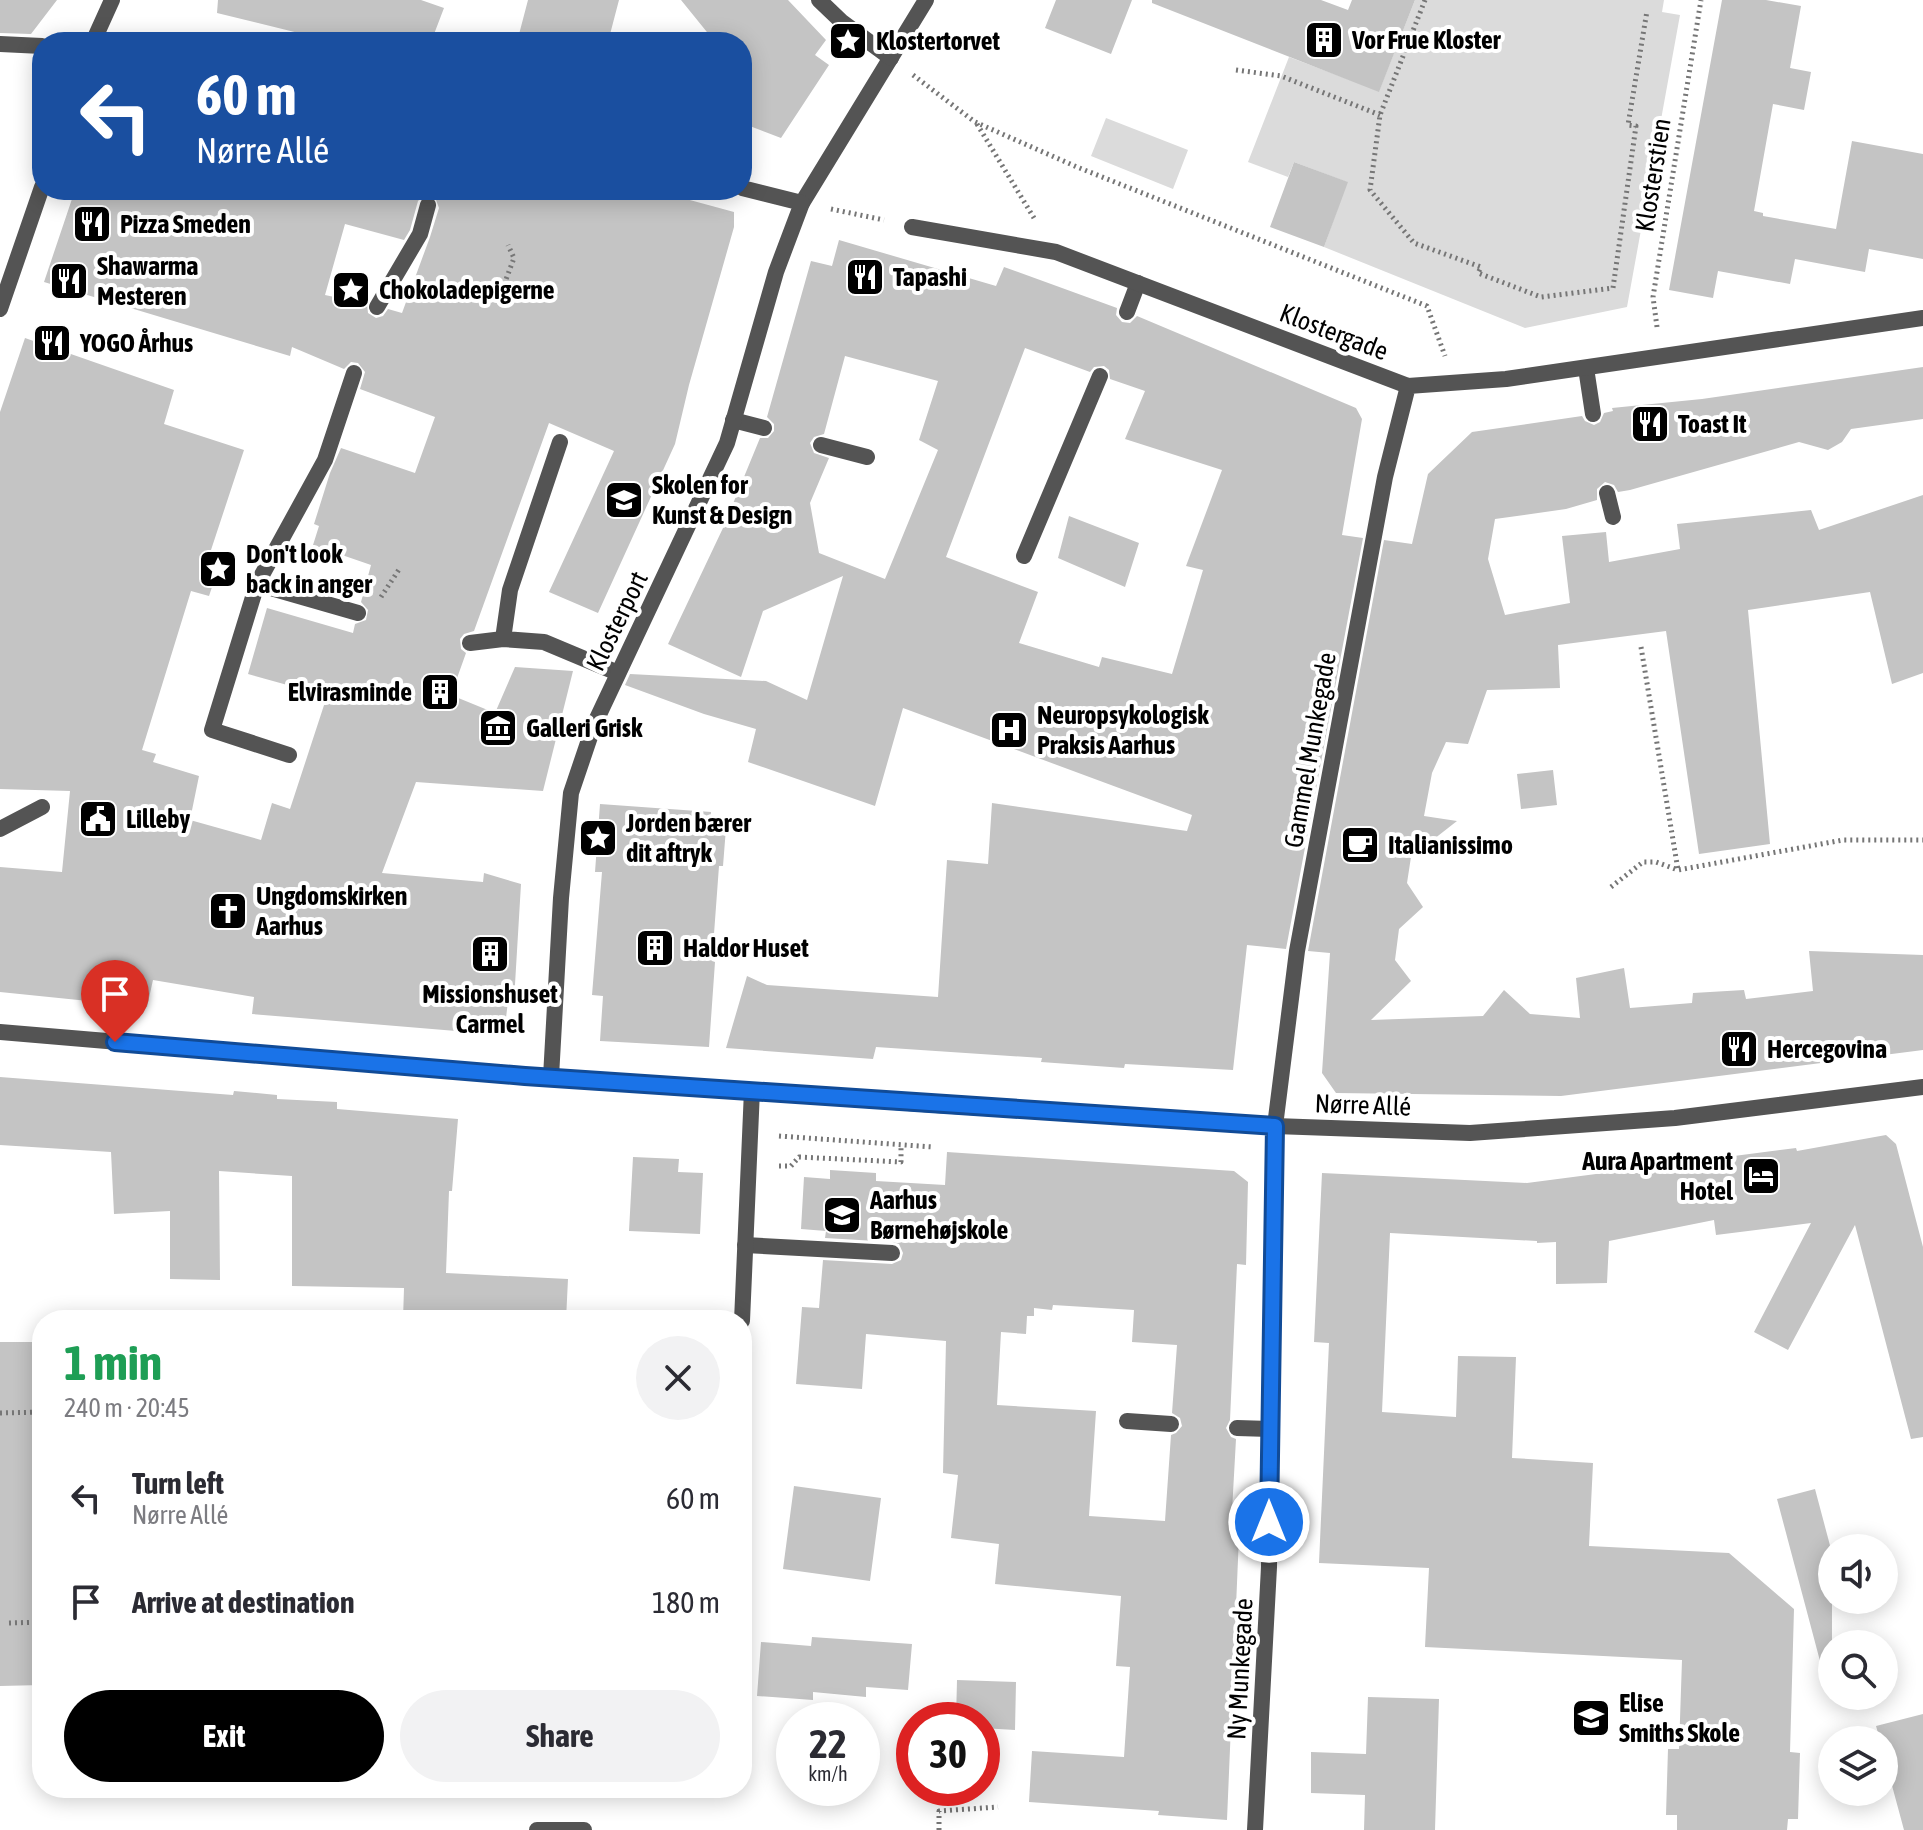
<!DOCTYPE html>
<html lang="en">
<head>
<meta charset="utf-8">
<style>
  body { margin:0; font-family:"Asap Condensed",sans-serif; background:#f2f2f3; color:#2b2b33; height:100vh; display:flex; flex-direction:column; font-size:30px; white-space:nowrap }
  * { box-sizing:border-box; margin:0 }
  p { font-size:26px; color:#7c7c81 }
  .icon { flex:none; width:44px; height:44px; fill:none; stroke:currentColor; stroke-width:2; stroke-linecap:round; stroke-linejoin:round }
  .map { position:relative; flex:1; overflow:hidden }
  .drawer { position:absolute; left:32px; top:1310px; width:720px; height:488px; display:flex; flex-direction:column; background:#fff; border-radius:32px; box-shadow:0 4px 20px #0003 }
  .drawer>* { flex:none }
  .hud { position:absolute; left:32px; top:32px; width:720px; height:168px; border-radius:32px; box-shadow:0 4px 20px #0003; background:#1a4fa0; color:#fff; overflow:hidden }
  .fabs { position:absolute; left:1818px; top:1534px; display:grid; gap:16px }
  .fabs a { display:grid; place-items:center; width:80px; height:80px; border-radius:50%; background:#fff; box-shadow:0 4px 20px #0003; font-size:40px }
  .speed { position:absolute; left:776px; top:1702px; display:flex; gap:16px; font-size:40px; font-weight:700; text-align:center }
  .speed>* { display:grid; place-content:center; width:104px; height:104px; border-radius:50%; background:#fff; box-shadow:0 4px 20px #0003; line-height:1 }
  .speed small { font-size:20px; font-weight:400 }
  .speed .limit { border:12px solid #d22; background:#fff; color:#111 }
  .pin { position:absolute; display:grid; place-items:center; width:68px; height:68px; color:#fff; margin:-82px -34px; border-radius:50% 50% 50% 0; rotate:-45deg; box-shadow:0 0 8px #0007 }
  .pin .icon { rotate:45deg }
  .me { position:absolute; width:88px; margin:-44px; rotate:0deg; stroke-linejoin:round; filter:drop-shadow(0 0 6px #0008) }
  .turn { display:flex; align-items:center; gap:28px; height:168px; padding:0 32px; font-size:36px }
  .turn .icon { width:104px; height:104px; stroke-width:2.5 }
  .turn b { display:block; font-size:56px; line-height:68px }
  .round { display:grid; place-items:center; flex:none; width:84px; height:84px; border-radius:42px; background:#f2f2f3 }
  .summary { display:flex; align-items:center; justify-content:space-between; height:136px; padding:0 32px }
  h1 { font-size:48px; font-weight:700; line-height:60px; color:#1e9e55 }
  .primary-button { display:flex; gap:16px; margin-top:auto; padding:16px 32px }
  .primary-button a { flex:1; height:92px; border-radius:48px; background:#000; color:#fff; font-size:32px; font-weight:700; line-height:92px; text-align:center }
  .primary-button a+a { background:#f2f2f3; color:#2b2b33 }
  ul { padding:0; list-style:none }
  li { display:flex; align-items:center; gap:24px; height:104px; padding:0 32px }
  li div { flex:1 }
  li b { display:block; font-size:30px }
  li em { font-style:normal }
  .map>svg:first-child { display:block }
</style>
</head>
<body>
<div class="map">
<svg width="1923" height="1830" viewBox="0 0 1923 1830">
  <rect width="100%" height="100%" fill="#fff"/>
  <path fill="#dbdbdb" d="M1415,0H1664L1662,12L1680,15L1627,307L1525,328L1324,247L1347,182L1294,162L1288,177L1248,162L1289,57L1379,91Z
    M1106,118L1188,150L1173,189L1091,156Z"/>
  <path fill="#c4c4c4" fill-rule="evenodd" d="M0,0H57L31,34L0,33Z
    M218,0H421L444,8L431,42H335L217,13Z
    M528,0H619L608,42H517Z
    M681,0H788L826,40L815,55L829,65L781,138L742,123V42H715Z
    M1056,0H1132L1111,54L1045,28Z
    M1152,0H1321L1348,10L1352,0H1415L1379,92L1152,3Z
    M1722,0H1766L1801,6L1790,68L1811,72L1804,110L1773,104L1754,211L1763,213V216L1836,229L1852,141L1923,154V259L1869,249L1865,272L1795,259L1790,284L1718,271L1713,298L1669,290Z
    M1294,162L1348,182L1324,247L1270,227Z
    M75,190H653L734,212V227L689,385L675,444L598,613L549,592L614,451L549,423L474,631L464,634L460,639L461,649L466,653L451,695L495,713L515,667L573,671L543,791L416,782L382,873L483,882L484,873L521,884L514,1001H508L504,1035L252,1014L254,997L153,980L147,1007L0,992V867L62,872L70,791L0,789V412L25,338L174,390L164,424L244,450L211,550L223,554L209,596L191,591L142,750L156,754L153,762L199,776L190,820L261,840L272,803L290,809L327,696L248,674L267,608L353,633L355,624L366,620L368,610L361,602L371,565L313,545L319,526L314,524L330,473L341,448L415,473L435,417L360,389L365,372L358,363L351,362L344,369L292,347L290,356L44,282ZM424,195L435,197L439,208L430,237L402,313L388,309L383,316L376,318L368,313L367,304L325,295L345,224L404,240L410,230L418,201Z
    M839,240L996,286L1004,267L1117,308L1116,315L1122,322L1130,323L1137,316L1356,408L1362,419L1342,535L1363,538L1286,949L1247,945L1233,1070L1125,1064L1124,1068L1041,1062L1042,1058L876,1047L873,1059L726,1048L747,976L767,985L938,997L947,860L988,864L992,803L1187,831L1192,815L903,708L875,806L748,762L756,729L704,714L625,685L630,674L766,681L807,700L843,576L763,611L741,677L668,644L723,528L760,438H768L774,431V424L767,417L811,261L832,266ZM1025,348L1090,372L1094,367L1104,366L1109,370L1110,379L1145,391L1125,439L1222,470L1186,566L1203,570L1172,674L1102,657L1099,667L1019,643L1038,592L946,557ZM845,356L938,381L919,440L938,450L885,579L819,553L810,503L829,458L814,453L810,443L814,437L824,434Z
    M1923,367V419L1851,429L1842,442L1828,450L1799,442L1630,490L1618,492L1614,485L1605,482L1597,489V500L1566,509L1495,519L1488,559L1505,615L1570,603L1562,536L1606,532L1609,562L1680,549L1677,524L1811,510L1819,530L1923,495V673L1892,684L1870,592L1748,610L1770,844L1699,854L1666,631L1558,645L1560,688L1487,690L1468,744L1446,742L1432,773L1424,816L1457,821L1411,857L1407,883L1423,907L1399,929L1395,960L1411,981L1371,1020L1483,1016L1504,990L1530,1014L1580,1018L1576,978L1624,968L1630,1008L1692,1003L1693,993L1744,990L1746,999L1813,991L1809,951L1923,955V1050L1561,1096L1336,1093L1322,1073L1330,953L1308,951L1384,540L1412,544L1428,474L1472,432L1582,416L1585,421L1594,425L1600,422L1604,413L1613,411L1612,408L1702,399Z
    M1069,516L1139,543L1125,587L1058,558Z
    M1553,770L1557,805L1521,809L1517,774Z
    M600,804L711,812L710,826L726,828L723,866H719L712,961L715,962L709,1047L600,1041L603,996L592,995L602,872H595Z
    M0,1077L233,1095L234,1091L277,1095V1099L337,1102V1109L458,1119L452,1191H449L446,1273L568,1279L566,1320H403L404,1288L292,1286V1176L219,1171L220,1280L170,1279V1211L114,1214L111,1152L0,1145Z
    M1886,1135L1896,1144L1923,1247V1437L1911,1439L1855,1225L1788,1350L1754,1332L1811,1223L1716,1235L1714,1220L1609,1241L1607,1283L1556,1284V1242L1537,1243V1241L1390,1233L1382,1412L1456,1417L1458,1356L1516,1357L1512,1458L1593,1463L1589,1546L1729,1553L1794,1609L1790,1752L1800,1753L1798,1819H1788L1787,1830H1677V1815H1666L1668,1749H1679L1682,1660L1425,1647L1429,1568L1319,1563L1329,1343L1314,1342L1322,1173L1527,1183L1796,1148L1797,1151Z
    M947,1152L1234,1171L1248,1182L1246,1265L1237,1264L1230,1420L1226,1428L1231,1437L1236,1439L1232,1511L1240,1512L1227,1820L1158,1815L1159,1811L1029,1802L1032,1751L1124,1757L1130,1667L1116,1666L1121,1596L995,1584L999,1544L951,1538L958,1475L943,1473L946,1341L866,1334L862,1389L796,1384L802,1307L819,1308L823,1260L892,1264L901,1260L903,1253L899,1244L893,1242L825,1238L826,1231L801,1229L804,1177L830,1179V1170L876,1173V1181L945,1185ZM1053,1305L1134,1310L1132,1342L1177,1345L1172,1413L1180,1418L1182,1426L1176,1433L1171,1435L1165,1521L1089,1516L1096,1411L997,1405L1001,1332L1026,1334L1027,1316H1034V1308L1052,1310Z
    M633,1157L679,1159L678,1172L703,1173L700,1234L629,1231Z
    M0,1342H42V1386H36L38,1477H32L37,1640H42V1685L0,1686Z
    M794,1486L881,1498L870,1581L783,1569Z
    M1815,1489L1832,1553V1660L1820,1661L1777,1499Z
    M812,1637L912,1644L908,1690L866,1687V1697L813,1692V1700L757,1696L761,1642L811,1646Z
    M957,1680L1016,1682L1015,1730L982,1728V1720H956Z
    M1368,1697L1439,1699L1435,1830H1364L1365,1795L1311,1793V1752L1366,1754Z
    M1923,1714V1830H1904L1884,1756V1740H1880L1876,1726Z"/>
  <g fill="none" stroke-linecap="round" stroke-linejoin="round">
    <path stroke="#767676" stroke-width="5" stroke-dasharray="2 4" stroke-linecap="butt" d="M1425,0L1380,115L1370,190L1414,243L1481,267L1478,273L1541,297L1613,288L1636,126L1628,125L1647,11
      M1236,70L1281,76L1380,115
      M913,75L975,122L1077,167L1427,306L1445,356
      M977,124L1034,218
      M831,209L884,220
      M502,290L514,258L508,245
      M1657,327L1653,297L1701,0
      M381,597L400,568
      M1641,647L1678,870
      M1611,887L1643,862H1656L1678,870L1843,840H1923
      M779,1136L933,1147
      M779,1166H791L799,1157L901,1162V1145
      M0,1413L42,1412
      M9,1623L42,1622
      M939,1830V1811L998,1807"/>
    <path stroke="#545454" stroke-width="16" d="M802,203L926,0
      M377,307L420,234L428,205
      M1127,312L1138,283
      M1586,368L1593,414
      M733,420L764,428
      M821,445L867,457
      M1607,493L1613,517
      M1024,556L1100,376
      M257,584L325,460L354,373
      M503,639L510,590L560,442
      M470,643L503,639L544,642L618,673
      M289,755L212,730L257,584L358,613
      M0,829L42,807
      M745,1245L892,1253
      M1127,1421L1171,1424
      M1237,1428L1270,1429
      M537,1830H584"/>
    <path stroke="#545454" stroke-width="16" d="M819,0L842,22L891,58
      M93,42L112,0"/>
    <path stroke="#545454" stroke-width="16" d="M0,44L42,46
      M912,227L1056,252L1408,386L1506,379L1923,318
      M0,309L42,187
      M551,1077L561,898L571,793L594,725L727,443L776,272L802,203L742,188
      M742,1321L752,1090
      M1255,1830L1269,1567L1275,1126L1297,951L1385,477L1408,386"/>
    <path stroke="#545454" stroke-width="16" d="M0,1032L473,1072L936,1105L1275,1126L1470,1133L1675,1118L1923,1087"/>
  </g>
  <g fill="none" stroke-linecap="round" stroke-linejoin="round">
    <g stroke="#114b97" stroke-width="20">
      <path id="route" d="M115,1042L525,1076L1275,1126L1269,1522"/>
    </g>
    <use href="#route" stroke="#1a73e8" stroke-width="14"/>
  </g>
  <defs>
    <g id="building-square" transform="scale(2)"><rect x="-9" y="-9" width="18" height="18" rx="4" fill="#000" stroke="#fff"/><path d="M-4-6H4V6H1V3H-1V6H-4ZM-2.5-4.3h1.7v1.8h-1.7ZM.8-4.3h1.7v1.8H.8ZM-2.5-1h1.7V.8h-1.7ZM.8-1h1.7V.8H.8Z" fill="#fff"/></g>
    <g id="sight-square" transform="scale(2)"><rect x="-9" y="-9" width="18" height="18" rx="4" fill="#000" stroke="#fff"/><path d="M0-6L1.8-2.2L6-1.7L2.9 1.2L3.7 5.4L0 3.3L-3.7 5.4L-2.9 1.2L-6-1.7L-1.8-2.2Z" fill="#fff"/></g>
    <g id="restaurant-square" transform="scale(2)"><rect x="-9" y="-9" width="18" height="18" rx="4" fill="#000" stroke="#fff"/><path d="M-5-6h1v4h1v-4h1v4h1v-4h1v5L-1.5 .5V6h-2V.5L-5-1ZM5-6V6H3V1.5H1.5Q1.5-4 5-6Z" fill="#fff"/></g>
    <g id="university-square" transform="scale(2)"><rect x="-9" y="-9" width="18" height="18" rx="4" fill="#000" stroke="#fff"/><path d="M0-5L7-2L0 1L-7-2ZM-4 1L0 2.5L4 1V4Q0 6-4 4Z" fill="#fff"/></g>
    <g id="museum-square" transform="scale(2)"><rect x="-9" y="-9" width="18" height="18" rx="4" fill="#000" stroke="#fff"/><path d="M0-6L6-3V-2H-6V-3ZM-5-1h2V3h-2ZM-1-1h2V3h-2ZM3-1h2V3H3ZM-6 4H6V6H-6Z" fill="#fff"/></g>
    <g id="hospital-square" transform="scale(2)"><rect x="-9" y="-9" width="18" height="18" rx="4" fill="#000" stroke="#fff"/><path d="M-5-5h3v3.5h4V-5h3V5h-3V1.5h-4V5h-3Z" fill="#fff"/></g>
    <g id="civic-square" transform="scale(2)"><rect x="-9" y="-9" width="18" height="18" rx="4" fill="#000" stroke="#fff"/><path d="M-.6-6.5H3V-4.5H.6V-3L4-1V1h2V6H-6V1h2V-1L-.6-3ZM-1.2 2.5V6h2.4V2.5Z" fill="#fff"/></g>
    <g id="cafe-square" transform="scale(2)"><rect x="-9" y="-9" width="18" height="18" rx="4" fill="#000" stroke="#fff"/><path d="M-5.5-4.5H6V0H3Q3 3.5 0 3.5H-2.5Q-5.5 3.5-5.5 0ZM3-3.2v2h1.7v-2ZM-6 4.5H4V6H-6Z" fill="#fff"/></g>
    <g id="church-square" transform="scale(2)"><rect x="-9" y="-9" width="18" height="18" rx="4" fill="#000" stroke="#fff"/><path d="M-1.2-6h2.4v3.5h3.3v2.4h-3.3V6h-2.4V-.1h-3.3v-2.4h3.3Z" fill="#fff"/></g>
    <g id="hotel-square" transform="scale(2)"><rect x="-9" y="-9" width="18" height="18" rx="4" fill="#000" stroke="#fff"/><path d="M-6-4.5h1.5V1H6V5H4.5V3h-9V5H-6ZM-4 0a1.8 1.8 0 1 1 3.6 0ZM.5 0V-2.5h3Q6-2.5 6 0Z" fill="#fff"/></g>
    <g id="school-square" transform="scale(2)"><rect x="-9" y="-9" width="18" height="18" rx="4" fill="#000" stroke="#fff"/><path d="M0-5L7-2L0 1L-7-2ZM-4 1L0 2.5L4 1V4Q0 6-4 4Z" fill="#fff"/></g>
  </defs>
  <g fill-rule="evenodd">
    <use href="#building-square" x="1324" y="40"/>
    <use href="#sight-square" x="848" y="41"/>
    <use href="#restaurant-square" x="92" y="224"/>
    <use href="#restaurant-square" x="865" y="277"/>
    <use href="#restaurant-square" x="69" y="281"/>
    <use href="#sight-square" x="351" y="290"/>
    <use href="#restaurant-square" x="52" y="343"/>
    <use href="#restaurant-square" x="1650" y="424"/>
    <use href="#university-square" x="624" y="500"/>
    <use href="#sight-square" x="218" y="569"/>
    <use href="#building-square" x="440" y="692"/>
    <use href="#museum-square" x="498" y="728"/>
    <use href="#hospital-square" x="1009" y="730"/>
    <use href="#civic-square" x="98" y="819"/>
    <use href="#sight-square" x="598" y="838"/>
    <use href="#cafe-square" x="1360" y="845"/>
    <use href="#church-square" x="228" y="911"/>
    <use href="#building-square" x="655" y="948"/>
    <use href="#building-square" x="490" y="954"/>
    <use href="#restaurant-square" x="1739" y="1049"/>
    <use href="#hotel-square" x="1761" y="1176"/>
    <use href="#school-square" x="842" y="1215"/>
    <use href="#school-square" x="1591" y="1718"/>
  </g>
  <g text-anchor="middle" stroke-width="8" stroke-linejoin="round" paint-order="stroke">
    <g font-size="26" font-weight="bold" fill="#000" stroke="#fff" text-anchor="start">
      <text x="1352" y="49">Vor Frue Kloster</text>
      <text x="876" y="50">Klostertorvet</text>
      <text x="120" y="233">Pizza Smeden</text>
      <text x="97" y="275">Shawarma<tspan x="97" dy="30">Mesteren</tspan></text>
      <text x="893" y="286">Tapashi</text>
      <text x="379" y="299">Chokoladepigerne</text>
      <text x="80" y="352">YOGO Århus</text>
      <text x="1678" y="433">Toast It</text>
      <text x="652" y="494">Skolen for<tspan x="652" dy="30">Kunst &amp; Design</tspan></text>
      <text x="246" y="563">Don't look<tspan x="246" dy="30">back in anger</tspan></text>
      <text x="412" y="701" text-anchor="end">Elvirasminde</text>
      <text x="1037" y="724">Neuropsykologisk<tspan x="1037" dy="30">Praksis Aarhus</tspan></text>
      <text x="526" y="737">Galleri Grisk</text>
      <text x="126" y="828">Lilleby</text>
      <text x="626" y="832">Jorden bærer<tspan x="626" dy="30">dit aftryk</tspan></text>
      <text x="1388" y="854">Italianissimo</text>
      <text x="256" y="905">Ungdomskirken<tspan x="256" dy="30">Aarhus</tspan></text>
      <text x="683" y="957">Haldor Huset</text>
      <text x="490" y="1003" text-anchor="middle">Missionshuset<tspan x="490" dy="30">Carmel</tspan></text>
      <text x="1767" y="1058">Hercegovina</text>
      <text x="1733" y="1170" text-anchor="end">Aura Apartment<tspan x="1733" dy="30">Hotel</tspan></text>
      <text x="870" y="1209">Aarhus<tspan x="870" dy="30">Børnehøjskole</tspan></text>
      <text x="1619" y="1712">Elise<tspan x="1619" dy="30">Smiths Skole</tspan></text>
    </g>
    <g font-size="26" fill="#000" stroke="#fff">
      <text transform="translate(1653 175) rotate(-81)" y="9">Klosterstien</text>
      <text transform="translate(1334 332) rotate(21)" y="9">Klostergade</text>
      <text transform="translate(617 621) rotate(-64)" y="9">Klosterport</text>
      <text transform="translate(1310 750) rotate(-80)" y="9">Gammel Munkegade</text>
      <text transform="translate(1363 1105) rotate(2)" y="9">Nørre Allé</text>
      <text transform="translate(1240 1669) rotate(-87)" y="9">Ny Munkegade</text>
    </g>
  </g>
</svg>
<div class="fabs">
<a><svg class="icon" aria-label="sound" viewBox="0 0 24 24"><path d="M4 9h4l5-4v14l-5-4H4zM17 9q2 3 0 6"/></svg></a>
<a><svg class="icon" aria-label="search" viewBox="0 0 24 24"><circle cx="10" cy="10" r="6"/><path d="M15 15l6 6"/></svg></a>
<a><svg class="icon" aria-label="layers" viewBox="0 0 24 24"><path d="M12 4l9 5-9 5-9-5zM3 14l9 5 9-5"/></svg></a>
</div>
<div class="speed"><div>22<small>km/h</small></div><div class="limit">30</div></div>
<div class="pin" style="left:115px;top:1042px;background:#d93025"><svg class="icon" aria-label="arrive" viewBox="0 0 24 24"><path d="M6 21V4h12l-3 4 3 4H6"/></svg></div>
<svg class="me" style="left:1269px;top:1522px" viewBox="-20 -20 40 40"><circle r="17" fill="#1a73e8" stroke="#fff" stroke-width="3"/><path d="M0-11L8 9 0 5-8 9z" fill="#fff"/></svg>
<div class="hud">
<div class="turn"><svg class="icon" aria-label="left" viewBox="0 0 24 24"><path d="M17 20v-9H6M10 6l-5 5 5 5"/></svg><div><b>60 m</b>Nørre Allé</div></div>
</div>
<section class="drawer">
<div class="summary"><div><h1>1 min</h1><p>240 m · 20:45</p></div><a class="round"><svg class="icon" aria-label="close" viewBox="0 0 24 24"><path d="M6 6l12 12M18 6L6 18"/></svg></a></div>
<ul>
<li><svg class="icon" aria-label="left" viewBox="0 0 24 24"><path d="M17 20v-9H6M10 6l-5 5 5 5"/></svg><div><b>Turn left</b><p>Nørre Allé</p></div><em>60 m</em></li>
<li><svg class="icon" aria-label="arrive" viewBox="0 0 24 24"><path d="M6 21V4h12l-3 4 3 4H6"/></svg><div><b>Arrive at destination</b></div><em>180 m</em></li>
</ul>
<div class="primary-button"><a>Exit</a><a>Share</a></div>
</section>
</div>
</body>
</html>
